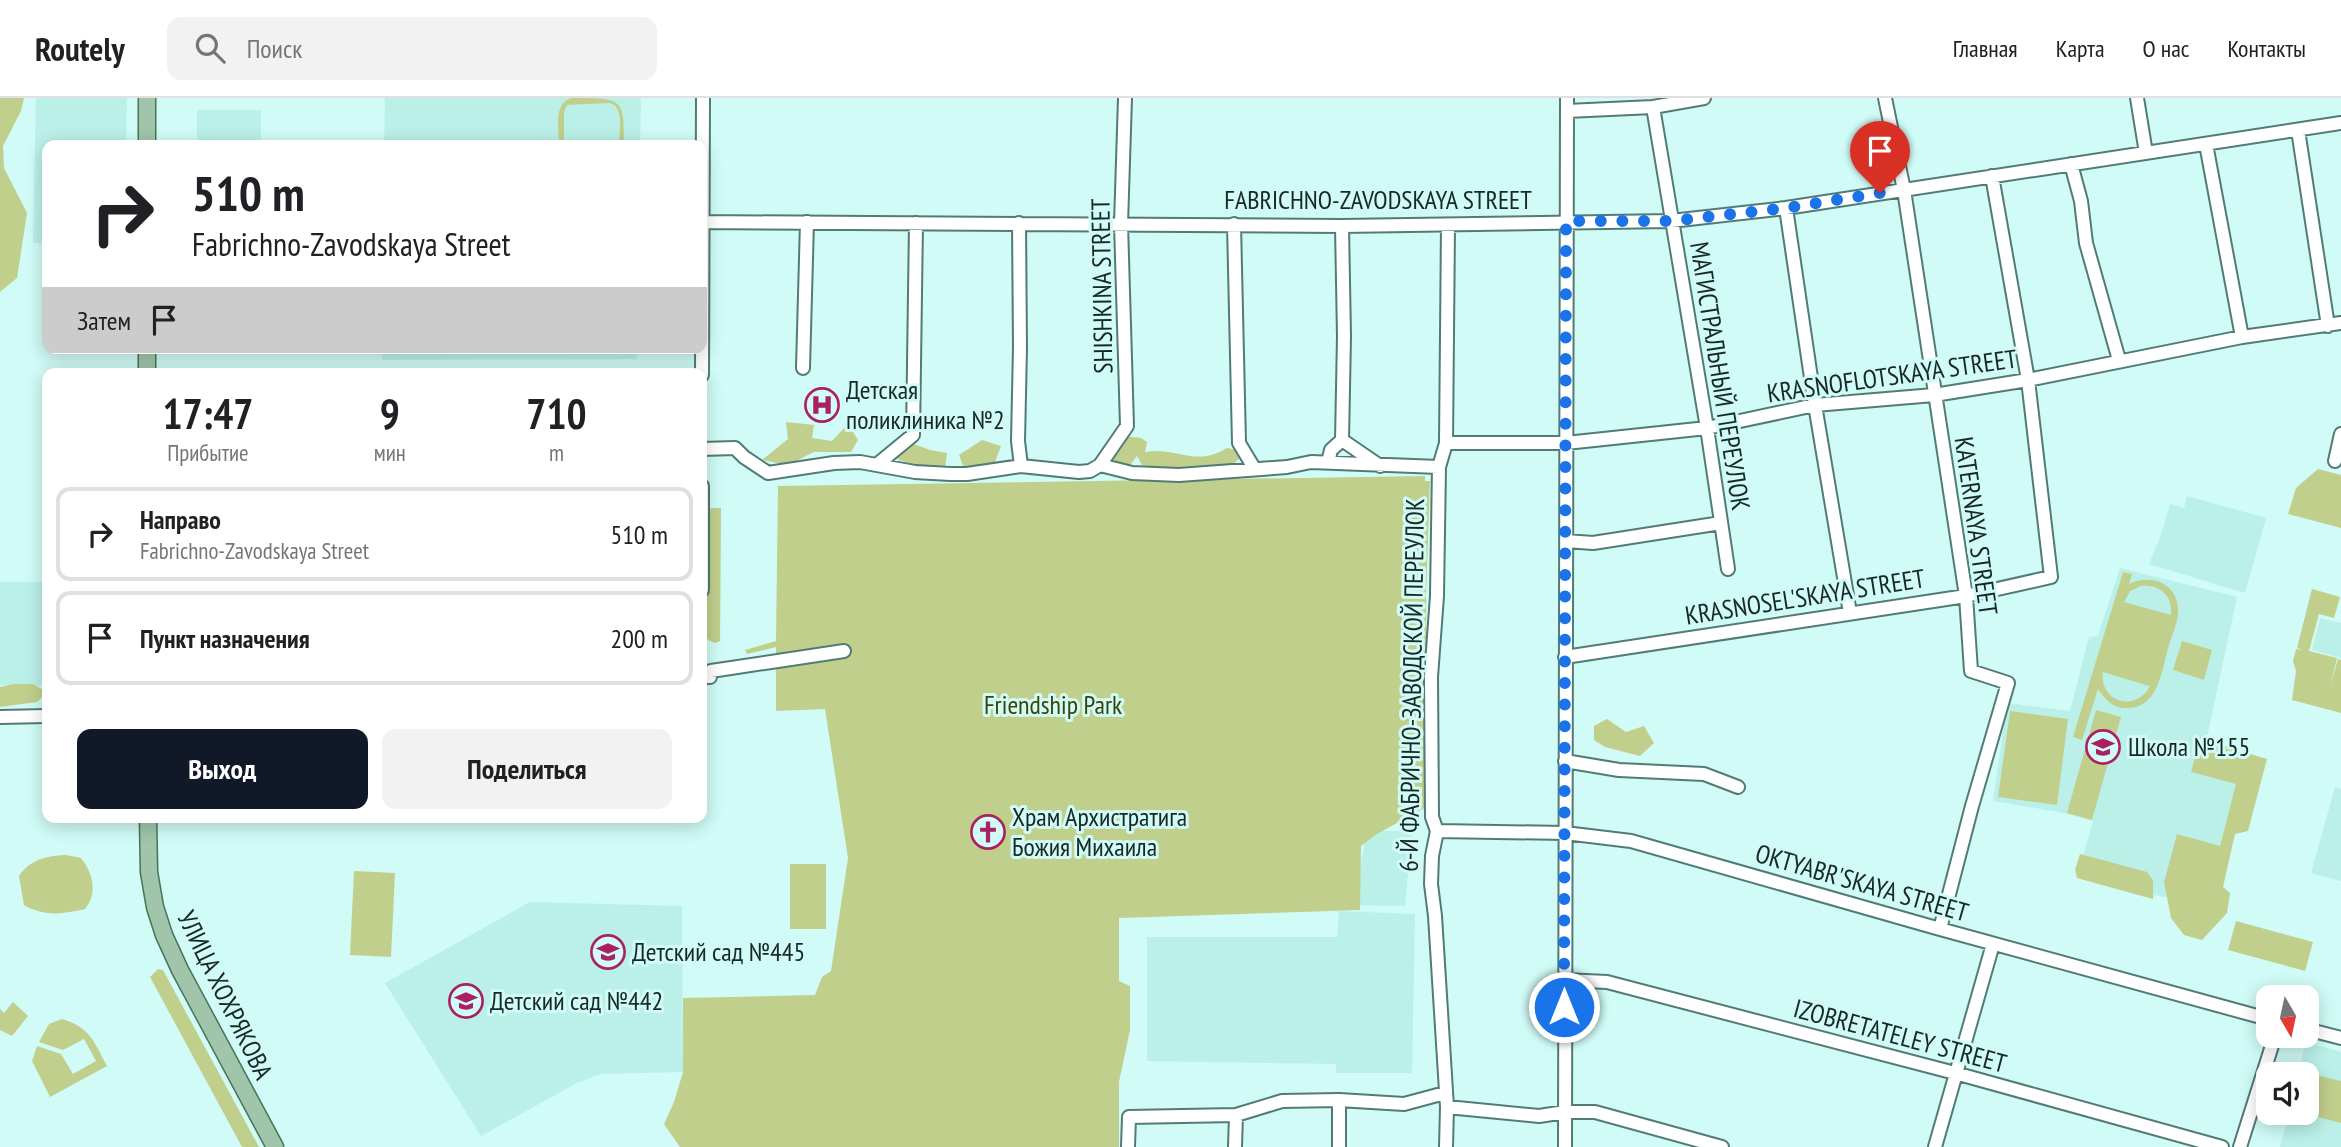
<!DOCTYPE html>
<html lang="ru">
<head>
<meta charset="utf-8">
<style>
  body { margin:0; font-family:"PT Sans Narrow",sans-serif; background:#f2f2f2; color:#202124; height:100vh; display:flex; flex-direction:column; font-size:26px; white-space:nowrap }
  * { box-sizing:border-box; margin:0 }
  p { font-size:23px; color:#757577 }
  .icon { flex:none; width:38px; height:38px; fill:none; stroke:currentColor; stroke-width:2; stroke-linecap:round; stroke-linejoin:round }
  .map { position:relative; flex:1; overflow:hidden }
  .details { position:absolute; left:42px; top:270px; width:665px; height:455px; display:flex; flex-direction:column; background:#fff; border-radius:14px; box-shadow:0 4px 18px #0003 }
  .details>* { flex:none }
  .hud { position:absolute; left:42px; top:42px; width:665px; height:214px; border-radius:14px; box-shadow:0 4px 18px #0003; background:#fff; color:#202124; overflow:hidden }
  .needle { width:46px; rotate:171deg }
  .buttons { position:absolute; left:2256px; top:887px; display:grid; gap:14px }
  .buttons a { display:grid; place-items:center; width:63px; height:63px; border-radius:14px; background:#fff; box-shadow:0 4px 18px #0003; font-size:35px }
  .pin { position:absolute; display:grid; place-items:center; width:60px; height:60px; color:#fff; margin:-72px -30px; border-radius:50% 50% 50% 0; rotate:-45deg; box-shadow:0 0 7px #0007 }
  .pin .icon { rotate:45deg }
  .me { position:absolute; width:77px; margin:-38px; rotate:0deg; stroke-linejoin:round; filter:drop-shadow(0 0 5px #0008) }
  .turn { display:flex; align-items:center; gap:24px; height:147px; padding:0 35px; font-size:32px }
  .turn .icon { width:91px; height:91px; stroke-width:2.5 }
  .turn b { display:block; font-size:49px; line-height:60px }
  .then { display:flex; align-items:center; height:66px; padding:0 35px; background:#0003; gap:14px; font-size:26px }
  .eta { display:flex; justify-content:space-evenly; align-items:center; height:119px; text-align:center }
  .eta b { font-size:42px; font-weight:800; line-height:49px }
  .primary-button { display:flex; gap:14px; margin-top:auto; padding:14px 35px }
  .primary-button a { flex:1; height:80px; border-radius:14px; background:#111827; color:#fff; font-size:28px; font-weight:800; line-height:80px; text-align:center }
  .primary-button a+a { background:#f2f2f2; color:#202124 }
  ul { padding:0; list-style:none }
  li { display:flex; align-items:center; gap:21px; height:94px; margin:0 14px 10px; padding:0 21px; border:4px solid #e0e0e0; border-radius:14px }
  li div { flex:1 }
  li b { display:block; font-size:26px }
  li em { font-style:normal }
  header { display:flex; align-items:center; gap:42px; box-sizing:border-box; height:98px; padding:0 35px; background:#fff; border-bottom:2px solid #e0e0e0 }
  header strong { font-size:33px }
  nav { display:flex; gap:38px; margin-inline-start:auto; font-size:24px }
  .search { width:490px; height:63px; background:#f2f2f2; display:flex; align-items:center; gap:18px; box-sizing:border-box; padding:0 24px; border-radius:14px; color:#757577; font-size:26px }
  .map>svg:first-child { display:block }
</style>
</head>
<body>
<header>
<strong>Routely</strong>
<div class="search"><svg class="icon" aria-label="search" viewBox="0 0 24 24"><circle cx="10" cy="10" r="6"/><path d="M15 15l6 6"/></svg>Поиск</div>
<nav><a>Главная</a><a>Карта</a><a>О нас</a><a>Контакты</a></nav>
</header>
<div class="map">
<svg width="2341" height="1049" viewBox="0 0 2341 1049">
  <rect width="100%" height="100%" fill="#d0fbf6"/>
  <path fill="#bbf0e9" d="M36,0H127L126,47H47V145H33Z
    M385,0H641L640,47H384Z
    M197,12H261V47H197Z
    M382,250H637V261L382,262Z
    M2187,398L2266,420L2245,495L2149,466L2162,434L2170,406L2184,410Z
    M2120,470L2237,499L2202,663L2245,676L2214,809L2155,797L2153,801L2077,780L2093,723L2064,715L1993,703L2007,605L2070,613L2089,539L2098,538Z
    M0,484H47V588L0,587Z
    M2320,520L2341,525V560L2312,552Z
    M2335,689L2341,691V783L2311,775Z
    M1367,733H1412L1405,808L1353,807Z
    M530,804L682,808L683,974L600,976L577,985L481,1038L385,885Z
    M1339,813L1415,816L1412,975H1336V966L1147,963V839H1337Z
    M2306,944L2341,954V1049H2280L2289,1015H2306V976H2298Z"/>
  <path fill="#c1cf8c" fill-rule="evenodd" d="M0,0H24L21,13L3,48L4,70L27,115L17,180L0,194Z
    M571,0C624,0 624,0 624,47H619C619,34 625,10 610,5L567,7L564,14V47H559C559,31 553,6 571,0Z
    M786,324L814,327L812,340L832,343L848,326L858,342L851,354H814L788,367L762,362L788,341Z
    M1124,338L1141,340L1147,344L1145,354C1176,348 1196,370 1227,350L1237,352L1242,358C1235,365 1228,371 1219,372C1200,376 1159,374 1142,367L1137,358L1128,370L1117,366L1111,358Z
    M982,342L1001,348L995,364L964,370L959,357Z
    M911,345L930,352L947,355L945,371L920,369L894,360Z
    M2318,371L2341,377V430L2288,416L2296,390Z
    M1425,378V383H1430L1426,500L1428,708L1377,736L1361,748L1360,812L1119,820V883L1130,888V932L1119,984V1049H680L664,1026L674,1004L683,974V900L815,897L822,879L831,873L848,760L825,611L776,613V549L747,556L745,552L776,543L778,388Z
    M711,410H721L720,543L715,545L708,542L705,535L707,418Z
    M2123,474L2132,476L2129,486C2150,476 2176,484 2178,510C2179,522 2173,535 2169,547C2162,570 2159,610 2128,610C2114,611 2105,602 2098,591L2082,642L2073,639ZM2141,488C2160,486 2173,498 2171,517L2124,504L2130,493ZM2103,574L2149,588H2150C2136,615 2099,604 2103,574Z
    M2312,491L2340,499L2334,520L2319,516L2309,553L2337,560L2330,589L2338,561L2341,562V615L2292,602L2296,573L2293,563L2296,551L2302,552L2297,550Z
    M2182,543L2212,552L2204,582L2173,572Z
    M14,586H33L47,594L37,604L0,609V589Z
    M2096,612L2121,619L2092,722L2067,715Z
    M2010,613L2068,621L2057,707L1998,699Z
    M1607,621L1626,634L1644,628L1654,645L1640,658L1605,649L1594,642V628Z
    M2201,637L2233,651L2267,661L2248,733L2235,736L2223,789L2230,795L2227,815L2202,842L2184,837L2171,820L2164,784L2177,736L2220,748L2236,686L2191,674Z
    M2080,756L2147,774L2153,782V801L2077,780L2075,772Z
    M66,757L81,760C93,775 98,795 85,811C63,816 45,819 24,807L19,778C31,761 46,758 66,757Z
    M790,766H826V831H790Z
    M354,773L395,775L391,859L350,857Z
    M2236,823L2313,844L2305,873L2228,852Z
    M158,871L163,872L259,1049H242L150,879Z
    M13,904L28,918L12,938L0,932V911L4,915Z
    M62,921C91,930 94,944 107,968L50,999L32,963L37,948L61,956L73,976L96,963L84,941L63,952L39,944L49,926Z
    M2312,976L2341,983V1025L2303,1015H2306L2307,997Z"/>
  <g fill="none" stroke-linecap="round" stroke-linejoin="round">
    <g stroke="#537b76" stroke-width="16">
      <path id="minor" d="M1885,0L1904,92L1966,498L1971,573L2008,585L1972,708L1940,831
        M2137,0L2146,55
        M1653,9L1707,330L1728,471
        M1567,13L1653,9L1704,0
        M2298,32L2328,228
        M2206,46L2242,239
        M2071,66L2081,103L2086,145L2119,262
        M1786,110L1815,307L1850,515
        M702,124L1342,128L1671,123L1786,110L2341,25
        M1019,125L1020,249L1018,343L1021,368
        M1234,126L1239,345L1254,370
        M803,270L807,124
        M702,277L703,0
        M1342,342L1344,238L1342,128
        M1446,345H1566L1707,330L1815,307L1934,297L2028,282L2242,239L2341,225
        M702,351L735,350L744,359L768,375L834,365L860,364L915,374L950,376H967L1021,368L1079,374L1090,373L1100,367L1132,375L1179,377L1287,369L1311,364L1439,369
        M2335,363L2341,336
        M1328,364L1331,352L1342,342L1380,368
        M879,365L913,337L916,125
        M1100,367L1127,328L1121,126L1125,0
        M702,388V492
        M1566,443L1593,445L1721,425
        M1565,559L1966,498L2051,479L2028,282L1992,78
        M707,579H710L711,573L844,553
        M0,619L47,618
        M1565,663L1619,672L1704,676L1738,689
        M1437,733L1565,735L1631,743L1940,831L2268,921
        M1564,882L1607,884L1955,975L2222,1049
        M2306,931L2341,940
        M1447,1009L1539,1018L1565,1014H1595L1722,1049
        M1128,1049L1129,1019L1236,1017L1282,1003L1339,1002L1404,1006L1445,995
        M1235,1049L1236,1017
        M1339,1049V1002
        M1446,1049L1447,1009L1435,818L1431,786L1432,758L1437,733L1432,719L1431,579L1437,498L1439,369L1446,345L1448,127
        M1565,1049L1567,0
        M1935,1049L1993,846
        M2240,1049L2275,938"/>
    </g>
    <g stroke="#477558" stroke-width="19">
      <path id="major" d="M147,47V0
        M147,275V250
        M148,719L149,774L155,809L164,837L180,872L275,1049"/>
    </g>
    <use href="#minor" stroke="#fff" stroke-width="12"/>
    <use href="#major" stroke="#a0c5ab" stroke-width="16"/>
  </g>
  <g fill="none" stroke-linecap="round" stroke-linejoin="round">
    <path stroke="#1a73e8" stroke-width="12" stroke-dasharray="0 21.6" d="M1564,909L1566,123H1671L1786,110L1880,95"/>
  </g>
  <defs>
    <g id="hospital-ring" transform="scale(1.75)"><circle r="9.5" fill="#d0fbf6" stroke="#ab2061" stroke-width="1.5"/><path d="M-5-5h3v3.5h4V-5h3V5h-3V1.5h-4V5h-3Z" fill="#ab2061"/></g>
    <g id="school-ring" transform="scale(1.75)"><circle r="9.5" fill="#d0fbf6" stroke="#ab2061" stroke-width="1.5"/><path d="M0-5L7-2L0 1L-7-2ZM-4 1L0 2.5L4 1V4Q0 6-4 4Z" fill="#ab2061"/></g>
    <g id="church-ring" transform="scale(1.75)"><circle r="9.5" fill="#d0fbf6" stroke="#ab2061" stroke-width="1.5"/><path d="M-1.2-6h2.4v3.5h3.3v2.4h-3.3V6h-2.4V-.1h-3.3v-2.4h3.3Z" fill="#ab2061"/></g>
  </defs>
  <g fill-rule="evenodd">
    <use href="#hospital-ring" x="822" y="307"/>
    <use href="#school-ring" x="2103" y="649"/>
    <use href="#church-ring" x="988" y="734"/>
    <use href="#school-ring" x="608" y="854"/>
    <use href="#school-ring" x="466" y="903"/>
  </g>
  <g text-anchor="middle" stroke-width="6" stroke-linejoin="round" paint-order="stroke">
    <g font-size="26" fill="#172826" stroke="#d0fbf6">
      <text x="1378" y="111">FABRICHNO-ZAVODSKAYA STREET</text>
      <text transform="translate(1102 188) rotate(-91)" y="9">SHISHKINA STREET</text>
      <text transform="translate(1720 278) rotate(81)" y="9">МАГИСТРАЛЬНЫЙ ПЕРЕУЛОК</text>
      <text transform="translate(1892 278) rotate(-8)" y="9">KRASNOFLOTSKAYA STREET</text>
      <text transform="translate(1976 428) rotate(82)" y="9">KATERNAYA STREET</text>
      <text transform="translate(1805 499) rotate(-9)" y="9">KRASNOSEL'SKAYA STREET</text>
      <text transform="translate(1412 587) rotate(-89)" y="9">6-Й ФАБРИЧНО-ЗАВОДСКОЙ ПЕРЕУЛОК</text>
      <text transform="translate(1862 785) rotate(16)" y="9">OKTYABR'SKAYA STREET</text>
      <text transform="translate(225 897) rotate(64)" y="9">УЛИЦА ХОХРЯКОВА</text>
      <text transform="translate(1900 938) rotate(15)" y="9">IZOBRETATELEY STREET</text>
    </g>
    <g font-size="26" fill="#172826" stroke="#d0fbf6" text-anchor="start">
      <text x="846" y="301">Детская<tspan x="846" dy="30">поликлиника №2</tspan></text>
      <text x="2128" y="658">Школа №155</text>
      <text x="1012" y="728">Храм Архистратига<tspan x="1012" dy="30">Божия Михаила</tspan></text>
      <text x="632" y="863">Детский сад №445</text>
      <text x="490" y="912">Детский сад №442</text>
    </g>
    <g font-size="26" fill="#3a4308" stroke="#d0fbf6">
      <text x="1053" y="616">Friendship Park</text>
    </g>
  </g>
</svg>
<div class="buttons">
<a><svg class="needle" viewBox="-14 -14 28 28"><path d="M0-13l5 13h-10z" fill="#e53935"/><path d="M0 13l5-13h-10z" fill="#757577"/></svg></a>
<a><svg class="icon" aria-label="sound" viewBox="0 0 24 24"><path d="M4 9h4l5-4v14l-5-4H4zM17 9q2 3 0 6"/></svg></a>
</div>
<div class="pin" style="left:1880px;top:95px;background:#d93025"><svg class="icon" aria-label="arrive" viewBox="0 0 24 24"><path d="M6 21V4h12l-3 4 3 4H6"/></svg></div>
<svg class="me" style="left:1564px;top:909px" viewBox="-20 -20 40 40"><circle r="17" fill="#1a73e8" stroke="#fff" stroke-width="3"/><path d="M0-11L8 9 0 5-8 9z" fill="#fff"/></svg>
<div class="hud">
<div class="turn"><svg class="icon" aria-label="right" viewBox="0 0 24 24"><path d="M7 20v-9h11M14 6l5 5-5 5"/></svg><div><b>510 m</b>Fabrichno-Zavodskaya Street</div></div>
<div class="then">Затем<svg class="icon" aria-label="arrive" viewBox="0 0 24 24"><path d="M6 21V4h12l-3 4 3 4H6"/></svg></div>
</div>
<section class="details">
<div class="eta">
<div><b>17:47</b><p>Прибытие</p></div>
<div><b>9</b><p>мин</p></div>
<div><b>710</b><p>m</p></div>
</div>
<ul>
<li><svg class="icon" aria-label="right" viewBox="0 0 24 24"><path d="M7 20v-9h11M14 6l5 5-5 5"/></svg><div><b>Направо</b><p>Fabrichno-Zavodskaya Street</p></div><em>510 m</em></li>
<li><svg class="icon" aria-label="arrive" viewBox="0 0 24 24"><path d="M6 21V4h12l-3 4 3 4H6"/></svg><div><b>Пункт назначения</b></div><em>200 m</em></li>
</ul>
<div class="primary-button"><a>Выход</a><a>Поделиться</a></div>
</section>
</div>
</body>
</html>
